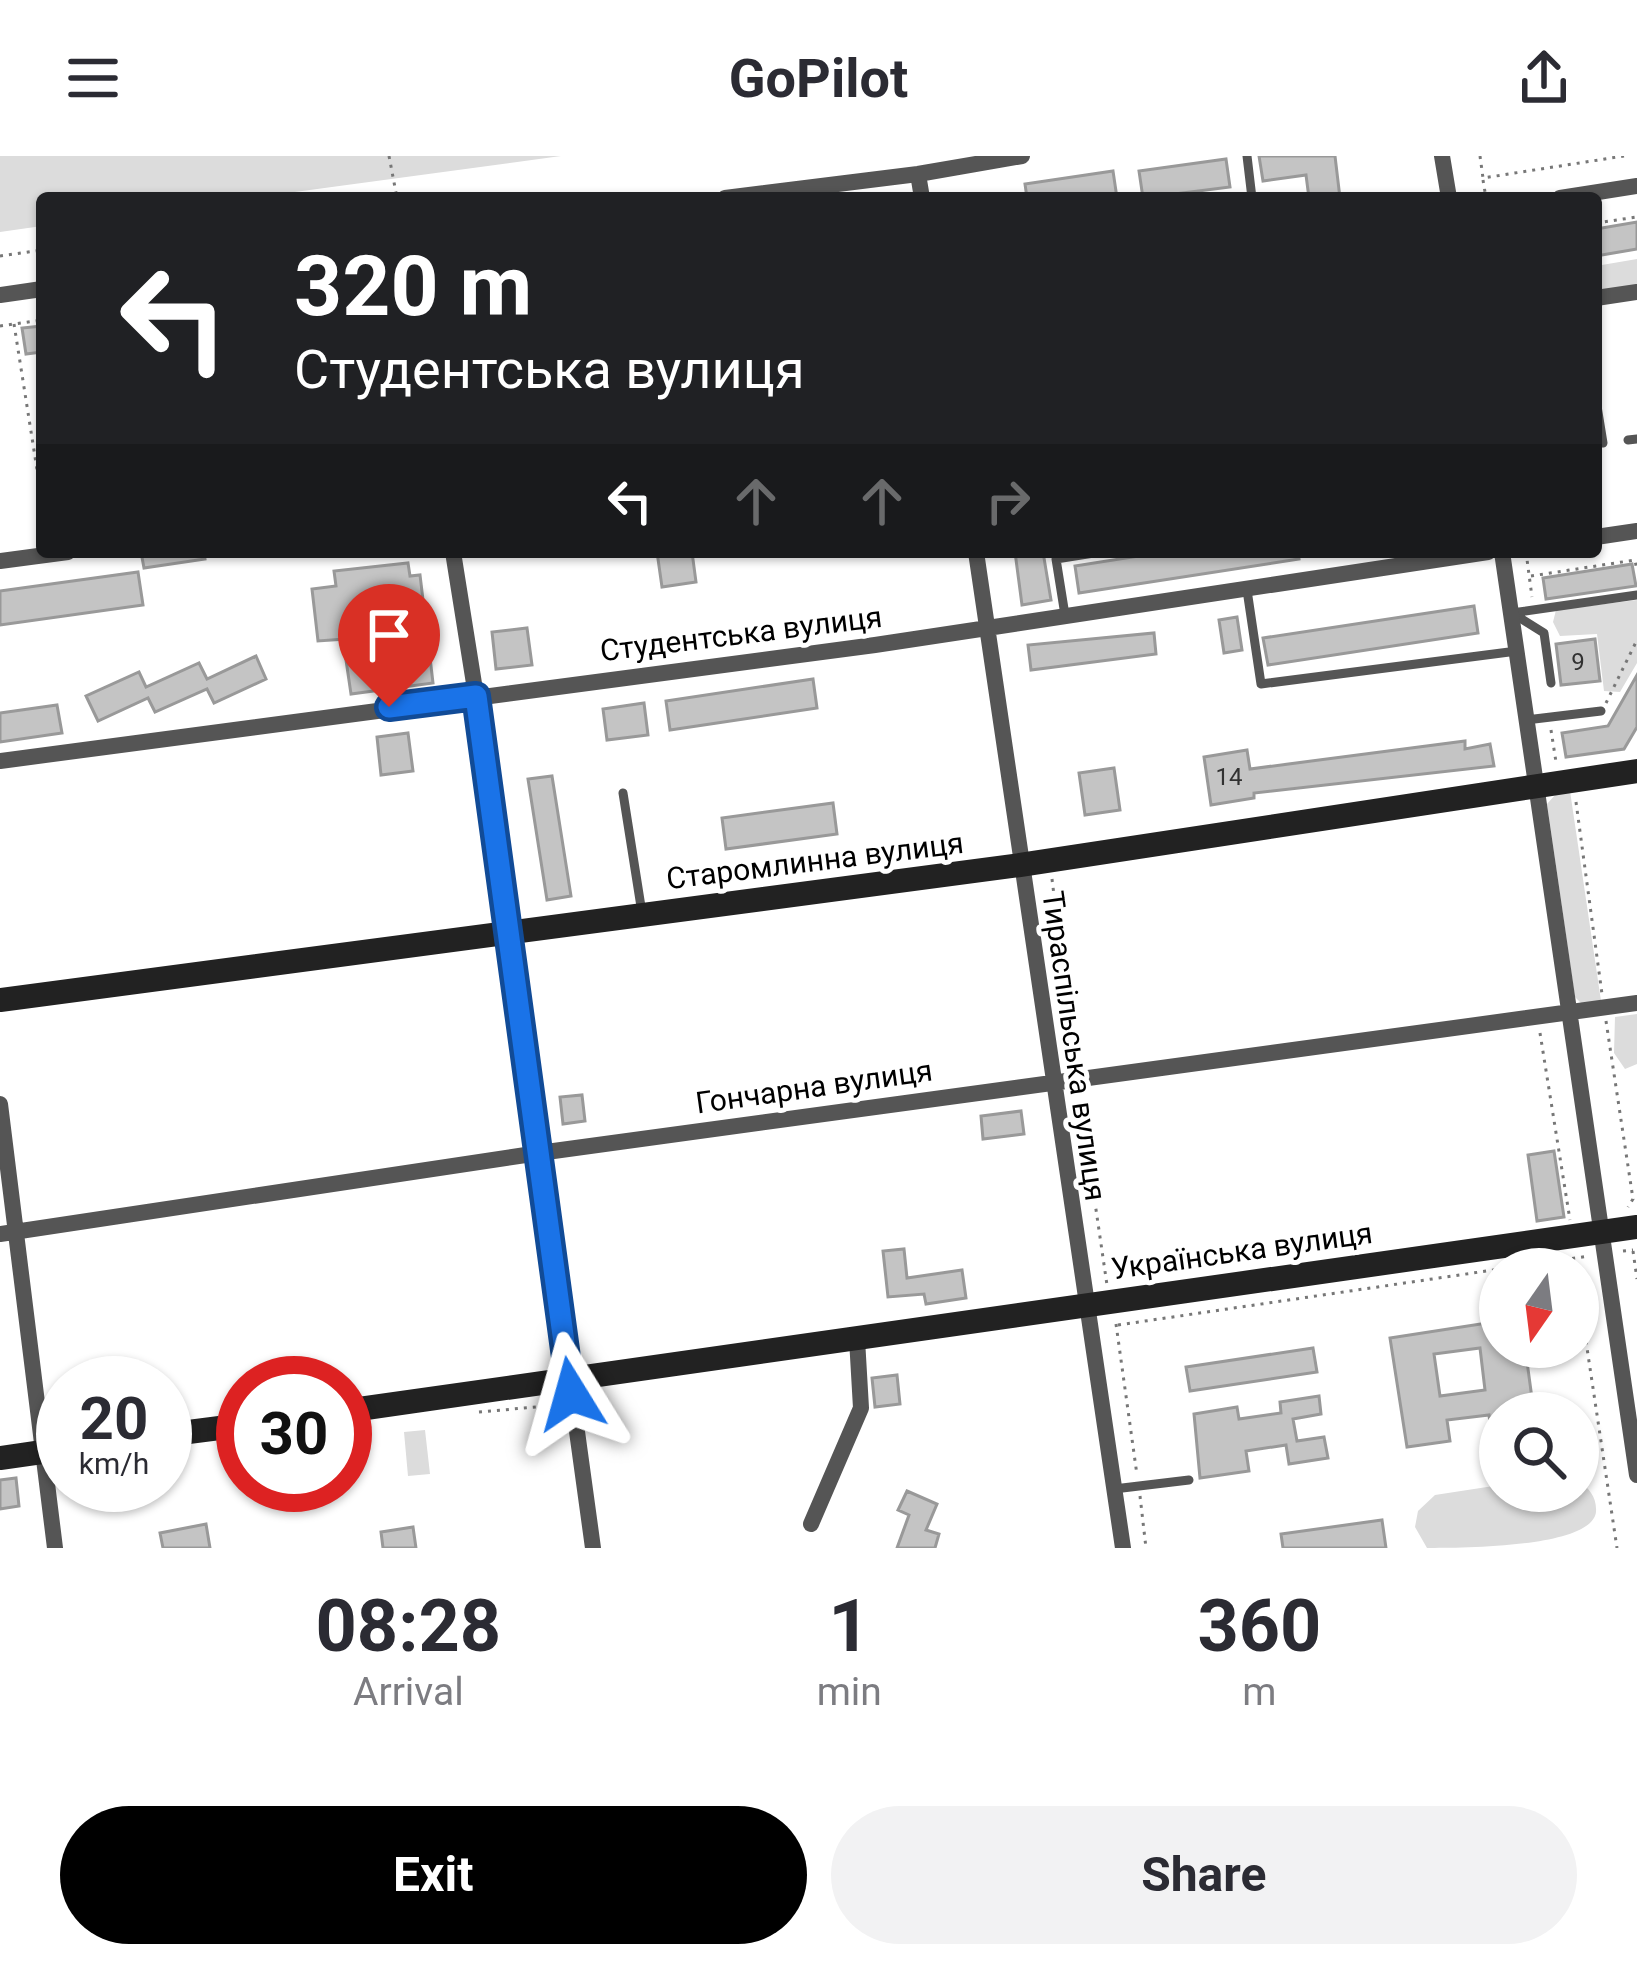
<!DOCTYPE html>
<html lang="en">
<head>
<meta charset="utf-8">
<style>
  body { margin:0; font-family:Roboto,sans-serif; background:#f2f2f3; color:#2b2b33; height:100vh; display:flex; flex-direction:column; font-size:45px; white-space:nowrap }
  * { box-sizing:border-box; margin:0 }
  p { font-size:39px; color:#7c7c81 }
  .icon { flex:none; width:66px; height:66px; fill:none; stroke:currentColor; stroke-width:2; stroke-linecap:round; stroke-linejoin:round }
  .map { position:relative; height:1392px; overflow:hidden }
  .drawer { display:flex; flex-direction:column; background:#fff; flex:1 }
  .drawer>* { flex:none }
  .banner { position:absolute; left:36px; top:36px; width:1566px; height:366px; border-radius:12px; box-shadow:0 3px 9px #0004; background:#202124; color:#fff; overflow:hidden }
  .needle { width:78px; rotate:194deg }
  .controls { position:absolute; left:1479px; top:1092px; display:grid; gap:24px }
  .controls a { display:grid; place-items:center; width:120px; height:120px; border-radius:50%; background:#fff; box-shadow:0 3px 9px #0004; font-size:60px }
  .speed { position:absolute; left:36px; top:1200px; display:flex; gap:24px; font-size:60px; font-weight:700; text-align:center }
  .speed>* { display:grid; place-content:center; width:156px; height:156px; border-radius:50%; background:#fff; box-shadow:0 3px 9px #0004; line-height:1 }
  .speed small { font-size:30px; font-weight:400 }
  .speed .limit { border:18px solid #d22; background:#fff; color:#111 }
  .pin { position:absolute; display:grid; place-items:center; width:102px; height:102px; color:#fff; margin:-123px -51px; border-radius:50% 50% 50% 0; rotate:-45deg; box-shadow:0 0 12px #0007 }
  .pin .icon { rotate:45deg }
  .me { position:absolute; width:132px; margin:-66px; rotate:352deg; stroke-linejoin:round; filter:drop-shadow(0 0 9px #0008) }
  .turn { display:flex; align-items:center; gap:42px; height:252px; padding:0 60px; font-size:54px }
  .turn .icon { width:156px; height:156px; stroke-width:2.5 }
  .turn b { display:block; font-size:84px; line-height:102px }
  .lanes { display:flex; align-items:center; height:114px; padding:0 60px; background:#0003; justify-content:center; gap:60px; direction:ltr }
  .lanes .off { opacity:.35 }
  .eta { display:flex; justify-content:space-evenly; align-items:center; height:204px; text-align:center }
  .eta b { font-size:72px; font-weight:700; line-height:84px }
  .cta { display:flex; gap:24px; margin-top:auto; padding:24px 60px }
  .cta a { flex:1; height:138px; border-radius:72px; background:#000; color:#fff; font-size:48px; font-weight:700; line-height:138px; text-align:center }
  .cta a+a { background:#f2f2f3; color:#2b2b33 }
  header { display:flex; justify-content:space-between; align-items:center; height:156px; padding:0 60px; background:#fff; font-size:54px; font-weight:700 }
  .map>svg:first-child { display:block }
</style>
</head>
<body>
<header><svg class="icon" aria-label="menu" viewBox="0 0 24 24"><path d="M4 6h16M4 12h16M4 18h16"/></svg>GoPilot<svg class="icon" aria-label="share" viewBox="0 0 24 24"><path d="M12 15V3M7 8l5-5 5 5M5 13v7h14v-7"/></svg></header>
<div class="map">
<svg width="1637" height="1392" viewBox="0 0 1637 1392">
  <rect width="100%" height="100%" fill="#fff"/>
  <path fill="#dcdcdc" d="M0,0H561L250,42H42V70L0,76Z
    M1637,103V129L1596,135V110Z
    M1637,444V507L1620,536L1604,535L1597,478L1560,480L1553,466L1556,454Z
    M1570,635L1601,845L1582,848L1575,841L1547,648L1556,638Z
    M1637,858V908L1625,913L1614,897L1615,861Z
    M425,1274L430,1318L408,1320L404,1276Z
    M1578,1325C1589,1332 1597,1341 1596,1356C1592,1392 1461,1392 1427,1392L1415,1371L1418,1355L1435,1339L1500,1329V1335H1578Z"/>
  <path fill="#c4c4c4" stroke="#999" stroke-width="3" fill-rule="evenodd" d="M1259,0H1335L1340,42H1309L1306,19L1263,25Z
    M1226,3L1230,31L1143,42L1139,15Z
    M1113,15L1117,42H1027L1025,28Z
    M1637,66V93L1596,100V73Z
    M42,170V196L26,198L22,172Z
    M141,396H204L205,403L144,412Z
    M657,396H692L696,426L662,431Z
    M1015,396H1043L1051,444L1022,449Z
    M1164,396H1298L1299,403L1079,437L1075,410Z
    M408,407L410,420L420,419L423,444L412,446L414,459L344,467L345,483L318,485L312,433L336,430L334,415Z
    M1632,408L1636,430L1546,443L1543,422Z
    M138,416L143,449L0,469V435Z
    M1474,450L1478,477L1268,509L1263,482Z
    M1237,461L1242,494L1224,497L1219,464Z
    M527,472L532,509L496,513L492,476Z
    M1154,477L1156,498L1031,514L1028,489Z
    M1595,483L1600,525L1561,529L1556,488Z
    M429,493L433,527L351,538L346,504Z
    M256,500L266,523L214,547L207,533L155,556L148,542L98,565L86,540L139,516L146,531L199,507L207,523Z
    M1637,519V571L1624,593L1566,601L1562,577L1608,570Z
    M813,523L817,552L670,574L666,545Z
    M644,547L648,579L607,584L603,553Z
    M57,549L62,577L0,586V557Z
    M408,577L413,615L381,619L377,581Z
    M1465,585V593L1490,588L1494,610L1254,637V642L1211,649L1204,601L1247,594L1250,613Z
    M1114,612L1120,654L1085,659L1079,617Z
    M552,620L571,740L547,744L528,623Z
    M833,647L837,678L726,693L722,662Z
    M582,939L585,965L563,968L560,941Z
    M1021,955L1024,978L983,983L981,960Z
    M1554,995L1564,1061L1537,1065L1528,999Z
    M904,1093L907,1122L962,1114L966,1142L926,1148L924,1138L888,1141L883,1095Z
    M1500,1165V1191H1525L1534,1257H1500V1289L1493,1290L1489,1259L1447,1264L1450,1285L1407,1291L1390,1182ZM1480,1192L1485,1234L1440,1240L1434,1198Z
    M1313,1192L1317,1216L1190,1235L1186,1211Z
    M897,1219L900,1248L875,1251L872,1222Z
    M1319,1240L1321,1258L1293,1263L1297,1285L1324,1281L1328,1302L1289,1308L1286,1289L1246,1295L1249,1315L1200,1322L1194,1258L1237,1251L1239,1263L1281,1257L1280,1246Z
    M16,1322L19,1350L0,1353V1324Z
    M907,1335L937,1348L926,1374L939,1378L935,1392H897L909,1359L898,1354Z
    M1382,1364L1386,1392H1283L1281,1378Z
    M206,1368L210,1392H163L160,1377Z
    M413,1371L416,1392H383L381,1376Z"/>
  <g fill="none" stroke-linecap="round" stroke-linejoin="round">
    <path stroke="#777" stroke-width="3" stroke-dasharray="3 6" stroke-linecap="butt" d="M389,0L397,42
      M1480,0L1483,22L1624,0
      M1483,24L1486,42
      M1596,67L1637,61
      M0,100L42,94
      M14,168L42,345
      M0,170L42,164
      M1526,396L1532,441
      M1531,420L1635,404L1637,415
      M1606,547L1637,484
      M1551,574L1556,606
      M1576,646L1602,838
      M1052,723L1075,910
      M1606,865L1633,1043L1628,1051
      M1540,877L1570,1064
      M1079,937L1107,1129
      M1623,1095L1633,1094
      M1633,1095L1637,1123
      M1578,1132L1617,1392
      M1116,1168L1137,1319
      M1118,1169L1589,1100
      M479,1256L559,1249
      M1140,1340L1146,1392"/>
    <path stroke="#555" stroke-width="9" d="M1247,0L1252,42
      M1596,244L1603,287
      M1628,284L1637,283
      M1247,434L1261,528L1517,495
      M1512,457L1637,439
      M1512,457L1544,477L1551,527
      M1065,459L1056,403L1100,396
      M1526,564L1601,555
      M623,637L642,757
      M1114,1333L1189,1324"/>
    <path stroke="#555" stroke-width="16" d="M1442,0L1449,42
      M918,18L922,42
      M725,42L918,18L1022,0
      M1560,42L1637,30
      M0,139L42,133
      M1596,142L1637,136
      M1596,381L1637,375
      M453,396L476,540L593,1392
      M976,396L1123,1392
      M1502,396L1637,1319
      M0,405L68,396
      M0,605L875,489L1488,396
      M0,948L55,1392
      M0,1078L539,997L1637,847
      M811,1368L861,1252L857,1183"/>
    <path stroke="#222" stroke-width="24" d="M0,844L1020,709L1637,615
      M345,1255L1637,1071
      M165,1279L243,1269
      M0,1302L63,1293"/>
  </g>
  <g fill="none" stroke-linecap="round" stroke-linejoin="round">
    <g stroke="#114b97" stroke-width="30">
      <path id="route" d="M389,551L476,540L571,1238"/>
    </g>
    <use href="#route" stroke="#1a73e8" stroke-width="21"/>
  </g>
  <g text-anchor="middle" stroke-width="10" stroke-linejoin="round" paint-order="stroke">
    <g font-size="24" fill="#313131">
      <text x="1578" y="514">9</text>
      <text x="1229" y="629">14</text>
    </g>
    <g font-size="30" fill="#000" stroke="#fff">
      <text transform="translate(741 478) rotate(-7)" y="10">Студентська вулиця</text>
      <text transform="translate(815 705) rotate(-7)" y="10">Старомлинна вулиця</text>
      <text transform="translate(1074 890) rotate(82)" y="10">Тираспільська вулиця</text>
      <text transform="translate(814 931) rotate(-8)" y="10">Гончарна вулиця</text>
      <text transform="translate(1242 1095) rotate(-8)" y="10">Українська вулиця</text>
    </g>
  </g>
</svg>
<div class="controls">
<a><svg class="needle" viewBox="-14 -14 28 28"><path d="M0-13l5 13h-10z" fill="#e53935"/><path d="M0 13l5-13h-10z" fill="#7c7c81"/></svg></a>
<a><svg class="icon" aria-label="search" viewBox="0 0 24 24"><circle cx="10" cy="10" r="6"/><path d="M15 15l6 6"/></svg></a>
</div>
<div class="speed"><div>20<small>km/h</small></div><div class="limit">30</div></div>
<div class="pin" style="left:389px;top:551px;background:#d93025"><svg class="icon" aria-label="arrive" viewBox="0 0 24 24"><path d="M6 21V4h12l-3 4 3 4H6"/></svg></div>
<svg class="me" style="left:571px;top:1238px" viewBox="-20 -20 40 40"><path d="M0-17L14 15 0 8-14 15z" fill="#1a73e8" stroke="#fff" stroke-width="4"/></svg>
<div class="banner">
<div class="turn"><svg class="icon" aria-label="left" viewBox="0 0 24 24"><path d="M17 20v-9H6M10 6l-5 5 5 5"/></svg><div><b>320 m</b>Студентська вулиця</div></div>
<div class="lanes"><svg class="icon" aria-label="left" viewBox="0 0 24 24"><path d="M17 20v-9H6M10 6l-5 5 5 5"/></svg><svg class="icon off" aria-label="ahead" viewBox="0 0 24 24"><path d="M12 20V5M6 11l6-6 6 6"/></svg><svg class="icon off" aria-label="ahead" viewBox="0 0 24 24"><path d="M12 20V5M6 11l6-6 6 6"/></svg><svg class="icon off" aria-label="right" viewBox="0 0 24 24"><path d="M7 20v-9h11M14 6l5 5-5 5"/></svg></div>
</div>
</div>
<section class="drawer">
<div class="eta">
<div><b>08:28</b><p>Arrival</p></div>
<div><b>1</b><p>min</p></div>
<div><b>360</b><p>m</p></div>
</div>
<div class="cta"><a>Exit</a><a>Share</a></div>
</section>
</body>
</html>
